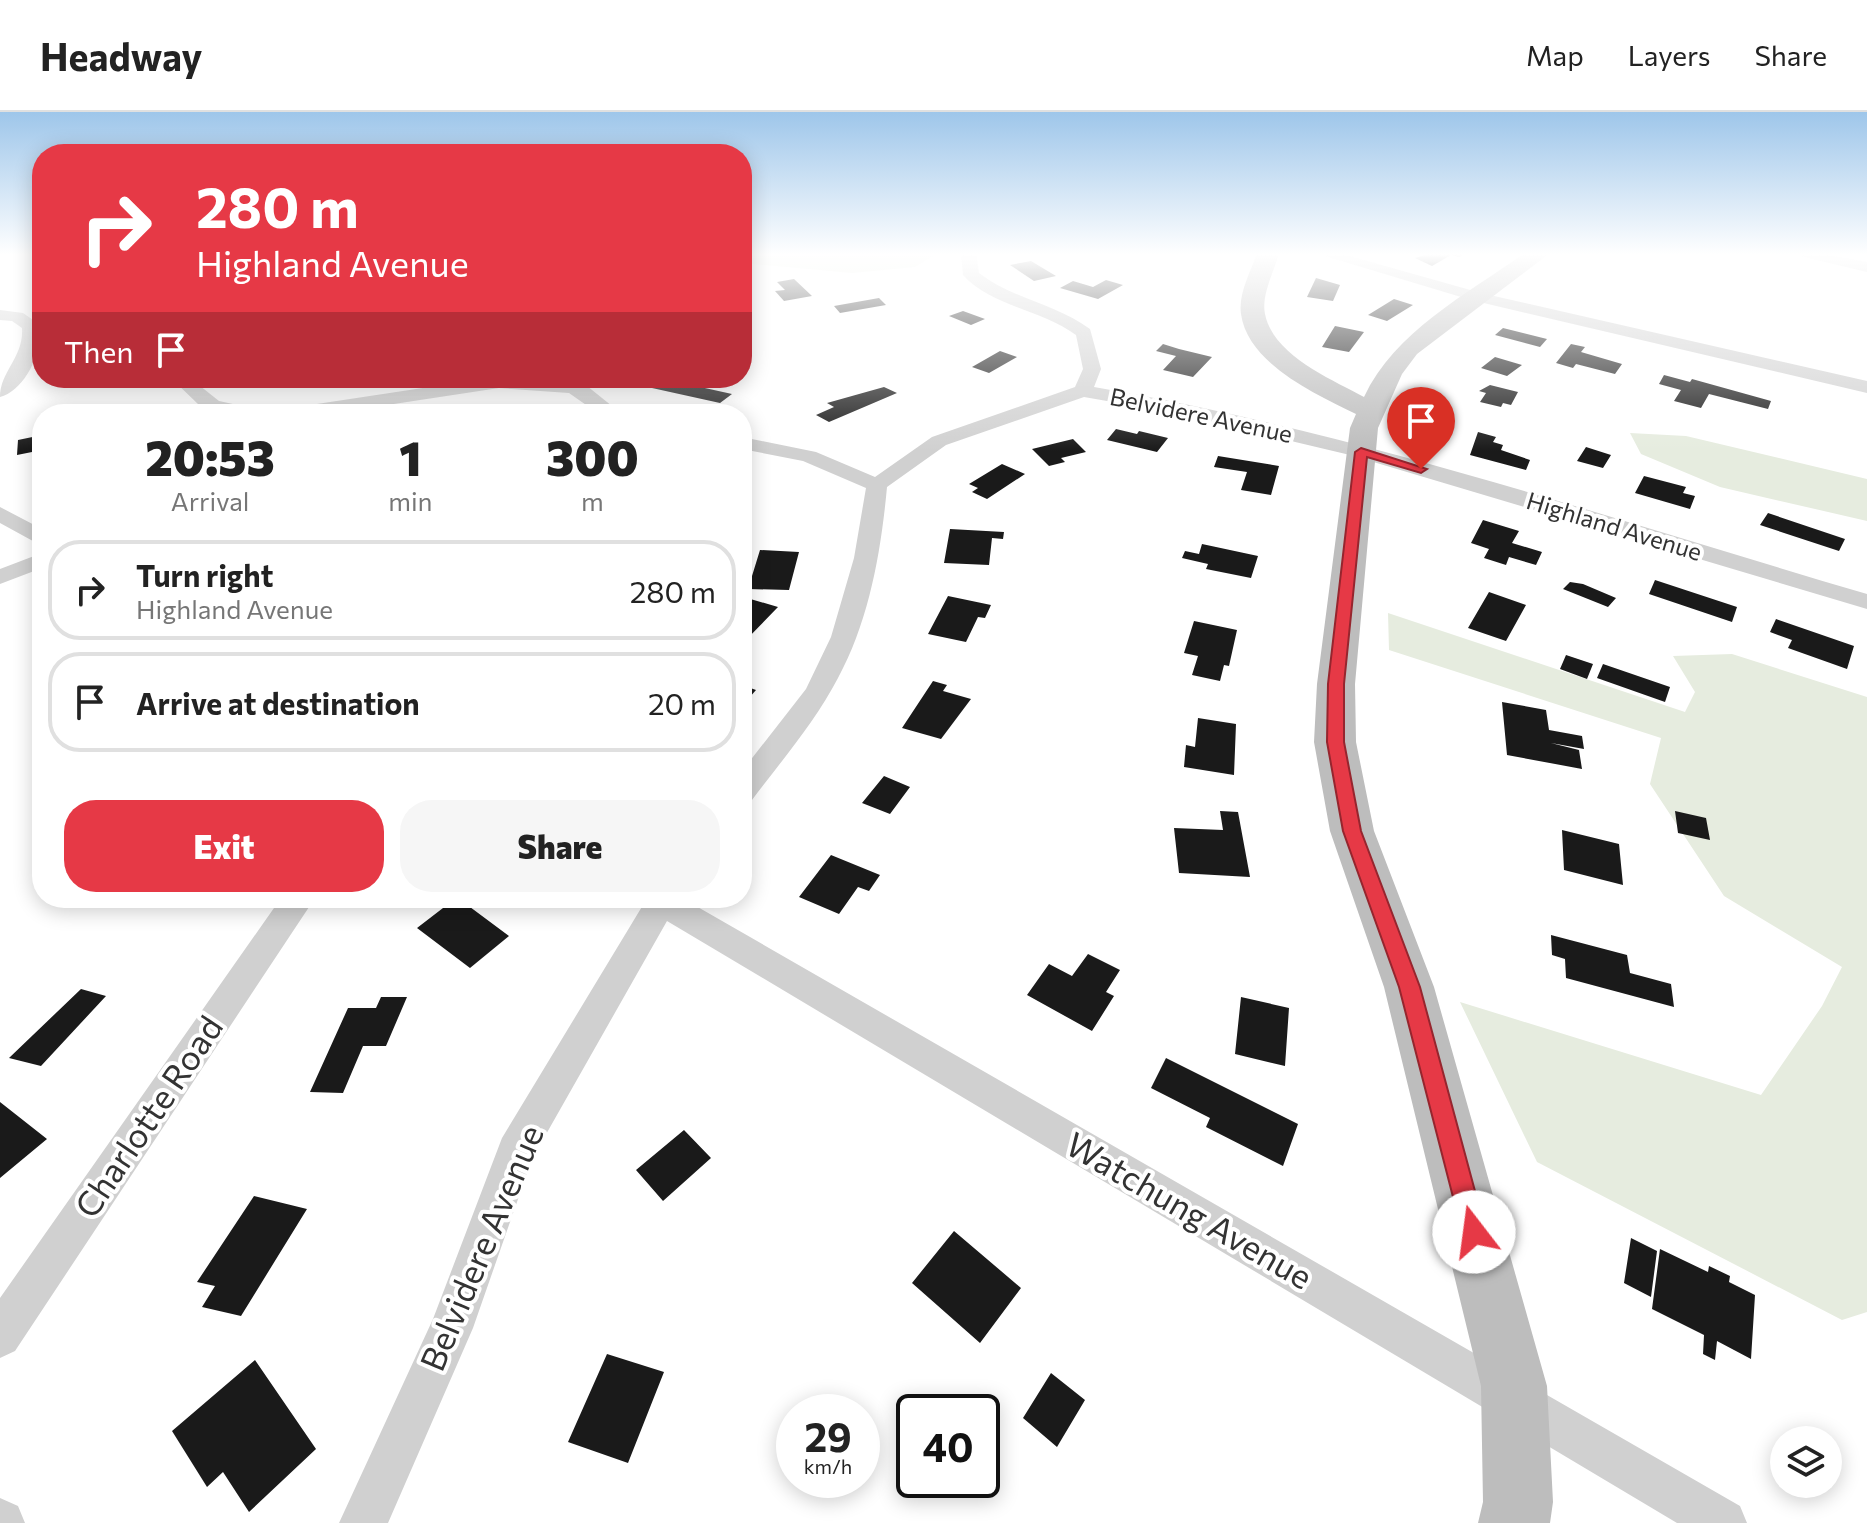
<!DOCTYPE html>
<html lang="en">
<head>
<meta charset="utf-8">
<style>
  body { margin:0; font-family:Commissioner,sans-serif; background:#f6f6f6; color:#222; height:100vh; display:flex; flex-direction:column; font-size:30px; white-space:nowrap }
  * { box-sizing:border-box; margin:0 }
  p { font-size:26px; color:#767676 }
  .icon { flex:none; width:44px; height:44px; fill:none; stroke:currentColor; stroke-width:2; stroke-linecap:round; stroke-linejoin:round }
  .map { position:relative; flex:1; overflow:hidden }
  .side { position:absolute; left:32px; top:292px; width:720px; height:504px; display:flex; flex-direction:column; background:#fff; border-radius:32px; box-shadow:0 4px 20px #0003 }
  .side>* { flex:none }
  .banner { position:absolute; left:32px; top:32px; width:720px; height:244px; border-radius:32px; box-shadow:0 4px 20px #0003; background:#e63946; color:#fff; overflow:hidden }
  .fabs { position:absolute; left:1770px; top:1314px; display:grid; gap:16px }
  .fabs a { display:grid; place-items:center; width:72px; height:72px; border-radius:50%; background:#fff; box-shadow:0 4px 20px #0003; font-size:40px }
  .speed { position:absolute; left:776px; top:1282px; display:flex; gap:16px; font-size:40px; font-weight:700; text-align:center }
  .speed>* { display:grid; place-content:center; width:104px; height:104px; border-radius:50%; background:#fff; box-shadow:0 4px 20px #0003; line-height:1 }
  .speed small { font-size:20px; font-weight:400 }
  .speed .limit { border:4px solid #111; border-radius:12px; background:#fff; color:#111 }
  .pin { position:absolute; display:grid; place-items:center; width:68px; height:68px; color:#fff; margin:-82px -34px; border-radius:50% 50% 50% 0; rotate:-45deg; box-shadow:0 0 8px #0007 }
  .pin .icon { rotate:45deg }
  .me { position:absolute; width:88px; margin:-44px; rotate:345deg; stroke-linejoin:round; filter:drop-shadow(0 0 6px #0008) }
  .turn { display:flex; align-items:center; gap:28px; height:168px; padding:0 32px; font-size:36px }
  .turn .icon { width:104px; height:104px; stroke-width:2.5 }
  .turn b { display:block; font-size:56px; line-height:68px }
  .then { display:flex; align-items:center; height:76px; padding:0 32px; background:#0003; gap:16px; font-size:30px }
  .eta { display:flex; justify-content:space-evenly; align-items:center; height:136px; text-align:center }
  .eta b { font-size:48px; font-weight:800; line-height:56px }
  .cta { display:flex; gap:16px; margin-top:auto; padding:16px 32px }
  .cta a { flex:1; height:92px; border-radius:32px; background:#e63946; color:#fff; font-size:32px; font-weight:800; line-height:92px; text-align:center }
  .cta a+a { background:#f6f6f6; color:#222 }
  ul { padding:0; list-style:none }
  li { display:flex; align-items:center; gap:24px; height:100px; margin:0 16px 12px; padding:0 16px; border:4px solid #e0e0e0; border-radius:32px }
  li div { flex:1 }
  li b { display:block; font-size:30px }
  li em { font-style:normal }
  header { display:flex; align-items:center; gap:48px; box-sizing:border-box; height:112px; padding:0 40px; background:#fff; border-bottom:2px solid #e0e0e0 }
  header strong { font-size:38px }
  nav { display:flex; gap:44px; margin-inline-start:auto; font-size:28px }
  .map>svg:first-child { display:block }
</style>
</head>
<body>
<header>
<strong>Headway</strong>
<nav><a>Map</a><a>Layers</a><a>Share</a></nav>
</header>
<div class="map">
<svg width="1867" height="1411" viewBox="0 0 1867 1411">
  <rect width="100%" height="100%" fill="#fff"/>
  <path fill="#e6ecdf" d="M742,141H938L915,155L852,161L742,151Z
    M1630,321L1686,324L1867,367V409L1720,375L1641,342Z
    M1388,501L1685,600L1695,580L1673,544L1732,542L1867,585V1200L1842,1208L1537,1050L1460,890L1761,983L1822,894L1842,855L1724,784L1650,672L1661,626L1389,538Z"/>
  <path fill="#1a1a1a" d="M1432,141H1466L1459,145L1451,143L1432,154L1415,146Z
    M1031,149L1056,164L1034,169L1010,153Z
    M1316,166L1340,173L1333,189L1307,185Z
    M794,167L812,184L784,189L775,179L785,178L777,170Z
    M1106,168L1123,173L1098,187L1060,176L1073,169L1093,175Z
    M879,186L886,193L840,201L834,194Z
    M1394,187L1413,193L1387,209L1368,203Z
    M963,199L985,207L971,213L949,204Z
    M1335,214L1364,220L1349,240L1322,235Z
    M1503,216L1547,227L1540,235L1495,223Z
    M1163,232L1179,237L1212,245L1193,265L1163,258L1176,244L1156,239Z
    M1571,232L1585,235L1581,240L1622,252L1615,262L1576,252L1573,256L1556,251Z
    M1000,239L1017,245L989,261L972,255Z
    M1495,245L1522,253L1507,264L1481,256Z
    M1664,263L1690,270L1692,267L1771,289L1768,297L1709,282L1701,296L1674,289L1681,278L1659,272Z
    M238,266H276L278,269L258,275L252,268L242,271Z
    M664,267L732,282L720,291L652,276Z
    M1490,273L1518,280L1511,293L1503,291L1501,295L1480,290L1486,281L1479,279Z
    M884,275L897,281L829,310L816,303L834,295L827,291Z
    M1116,317L1137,322L1139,319L1168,326L1157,340L1107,328Z
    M1478,320L1496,325L1493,330L1503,333L1501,338L1530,348L1526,358L1470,343Z
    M42,323V338L17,343L18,328Z
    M1073,327L1086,340L1061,346L1065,350L1049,354L1032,337Z
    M1586,335L1611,343L1603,356L1577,349Z
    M1218,344L1279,354L1271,383L1241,378L1247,360L1214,355Z
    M1002,352L1025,362L987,387L972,380L978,376L969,372Z
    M1644,364L1686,375L1683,381L1695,384L1690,397L1635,381Z
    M1768,401L1845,427L1839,439L1760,413Z
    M1483,408L1519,419L1512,431L1542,440L1536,453L1509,445L1506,453L1484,446L1489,437L1471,431Z
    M950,417L1004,420L1003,427L992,426L989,453L944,451Z
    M1202,432L1258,444L1251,466L1206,457L1208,452L1182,446L1185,439L1199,442Z
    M760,438L799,440L789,478L748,477Z
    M1655,468L1737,495L1732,510L1649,482Z
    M1570,470L1583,472L1616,486L1608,495L1563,477Z
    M1489,480L1526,493L1506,529L1468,516Z
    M948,484L991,493L985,506L978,505L966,530L928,522Z
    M747,486L778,495L745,529L742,528V491Z
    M1776,507L1854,534L1847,557L1788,536L1792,528L1770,520Z
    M1194,509L1237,518L1229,554L1224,553L1220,569L1192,563L1198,544L1184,541Z
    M1566,543L1593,552L1587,567L1560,557Z
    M1603,552L1670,575L1665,590L1597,566Z
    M933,569L947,573L943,579L971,587L941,627L902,616Z
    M742,573L756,578L742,594Z
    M1502,590L1546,598L1549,618L1582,624L1584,637L1551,631L1579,638L1582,657L1507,643Z
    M1198,606L1236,612L1234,663L1184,655L1186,633L1195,635Z
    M884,664L910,675L890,702L862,691Z
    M1220,699L1238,700L1250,765L1179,761L1174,716L1223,718Z
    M1675,699L1706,706L1710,728L1678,721Z
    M1562,718L1619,732L1623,773L1564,758Z
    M831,743L880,763L869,779L858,775L839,802L799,785Z
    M456,786L477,790L470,795L509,824L470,856L417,816Z
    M1551,823L1627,843L1630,861L1671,872L1674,895L1566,866L1565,847L1552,843Z
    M1088,842L1120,858L1106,880L1114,884L1092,919L1027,883L1049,852L1072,864Z
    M81,877L106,884L41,954L9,946Z
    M381,885H407L386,934H363L343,981L310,980L348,896H376Z
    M1241,885L1289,896L1285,954L1235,942Z
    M1166,946L1298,1012L1283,1054L1206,1015L1210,1006L1151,976Z
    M0,990L47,1027L0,1066Z
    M684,1018L711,1046L663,1089L636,1058Z
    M254,1084L307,1097L241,1204L202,1195L215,1174L197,1170Z
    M954,1119L1021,1176L980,1231L912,1171Z
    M1631,1126L1657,1139L1651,1185L1624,1171Z
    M1660,1137L1708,1160L1709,1154L1730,1164L1729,1170L1755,1183L1751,1247L1717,1229L1715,1248L1703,1242L1704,1223L1652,1197Z
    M607,1242L664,1260L628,1351L568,1330Z
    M255,1248L316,1337L249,1400L223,1360L207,1375L172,1319Z
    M1051,1261L1085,1288L1057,1335L1023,1306Z"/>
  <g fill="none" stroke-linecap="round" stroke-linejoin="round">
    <path fill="#d0d0d0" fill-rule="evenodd" d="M961,141H976L979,161C1013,187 1056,192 1090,217L1101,257L1094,275C1357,320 1612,407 1867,482V497L1350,343L1170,300L1084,285L946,333L887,375C881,440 869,509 838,566C815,610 782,648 752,688L742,691V659L806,577L831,525L854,446L866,376L803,349L742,337V325L816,340L875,365L932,325L1075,275L1083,257L1076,223C1042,197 992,195 963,163Z
      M1315,141H1339L1481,181L1867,269V281L1471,188Z
      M1787,141H1818L1867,150V160Z
      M0,198L23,201L36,210C47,234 26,278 0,285C0,259 24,245 22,216L12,209L0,208Z
      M171,266H190L219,289L256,297L297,295L489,266L561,269L559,266H577L622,302H599L569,281L499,276L328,302H223L198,292Z
      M0,395L42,417V434L0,411Z
      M42,441V456L0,472V457Z
      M281,786H315L15,1239L0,1246V1186Z
      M639,786H682L1740,1394L1747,1411H1677L667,809L532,1047L473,1216L388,1411H339L433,1207L502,1026L643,793Z
      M0,1386L18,1394L25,1411H0Z"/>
    <path fill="#bdbdbd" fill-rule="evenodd" d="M1257,141H1279C1274,160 1261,183 1265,202C1273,243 1331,267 1364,285C1395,219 1467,182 1525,141H1550L1417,242L1402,262L1378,316L1355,572L1356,630L1374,719L1434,875L1547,1274L1553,1390L1550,1411H1478L1483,1390L1481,1274L1384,875L1330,719L1314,630L1317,572L1350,316L1356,302C1316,282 1248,252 1241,202C1238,182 1251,159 1257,141Z"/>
  </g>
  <linearGradient id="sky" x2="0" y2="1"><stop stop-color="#9ec6ea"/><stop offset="0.42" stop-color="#fff"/><stop offset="1" stop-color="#fff" stop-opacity="0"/></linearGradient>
  <rect width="1867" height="339" fill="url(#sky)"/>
  <path fill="#e63946" stroke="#96252e" stroke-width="2" d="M1361,336L1427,357L1421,361L1367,345L1344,572V630L1361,719L1420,875L1486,1120L1483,1129L1474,1133L1465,1129L1462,1120L1399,875L1343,719L1327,630L1328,572L1355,340Z"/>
  <g text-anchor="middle" stroke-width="8" stroke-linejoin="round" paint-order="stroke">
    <g font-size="24" fill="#333" stroke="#fff">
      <text transform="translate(1201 304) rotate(12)" y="8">Belvidere Avenue</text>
      <text transform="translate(1614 415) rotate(17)" y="8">Highland Avenue</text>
    </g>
    <g font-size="34" fill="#333" stroke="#fff">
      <text transform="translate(149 1005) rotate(-56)" y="12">Charlotte Road</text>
      <text transform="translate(1189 1099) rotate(30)" y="12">Watchung Avenue</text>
      <text transform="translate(482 1136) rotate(-67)" y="12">Belvidere Avenue</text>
    </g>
  </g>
</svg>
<div class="fabs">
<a><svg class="icon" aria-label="layers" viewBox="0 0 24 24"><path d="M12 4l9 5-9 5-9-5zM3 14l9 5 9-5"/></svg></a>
</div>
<div class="speed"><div>29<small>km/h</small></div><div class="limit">40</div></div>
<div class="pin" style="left:1421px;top:357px;background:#d93025"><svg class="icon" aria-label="arrive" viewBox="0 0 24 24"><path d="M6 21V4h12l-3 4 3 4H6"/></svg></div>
<svg class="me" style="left:1474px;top:1120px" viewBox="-20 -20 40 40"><circle r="19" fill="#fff"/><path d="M0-13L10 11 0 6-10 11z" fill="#e63946"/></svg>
<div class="banner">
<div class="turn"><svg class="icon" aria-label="right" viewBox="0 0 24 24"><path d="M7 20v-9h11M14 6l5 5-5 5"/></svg><div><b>280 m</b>Highland Avenue</div></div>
<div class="then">Then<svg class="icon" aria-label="arrive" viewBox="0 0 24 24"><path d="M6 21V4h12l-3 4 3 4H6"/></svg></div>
</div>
<section class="side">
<div class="eta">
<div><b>20:53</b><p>Arrival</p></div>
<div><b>1</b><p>min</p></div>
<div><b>300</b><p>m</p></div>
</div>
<ul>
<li><svg class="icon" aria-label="right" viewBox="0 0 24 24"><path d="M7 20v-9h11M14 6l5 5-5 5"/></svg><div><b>Turn right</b><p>Highland Avenue</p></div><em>280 m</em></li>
<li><svg class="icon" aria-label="arrive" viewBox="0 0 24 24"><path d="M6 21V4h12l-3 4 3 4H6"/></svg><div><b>Arrive at destination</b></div><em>20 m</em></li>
</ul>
<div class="cta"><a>Exit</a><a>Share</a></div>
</section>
</div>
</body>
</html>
